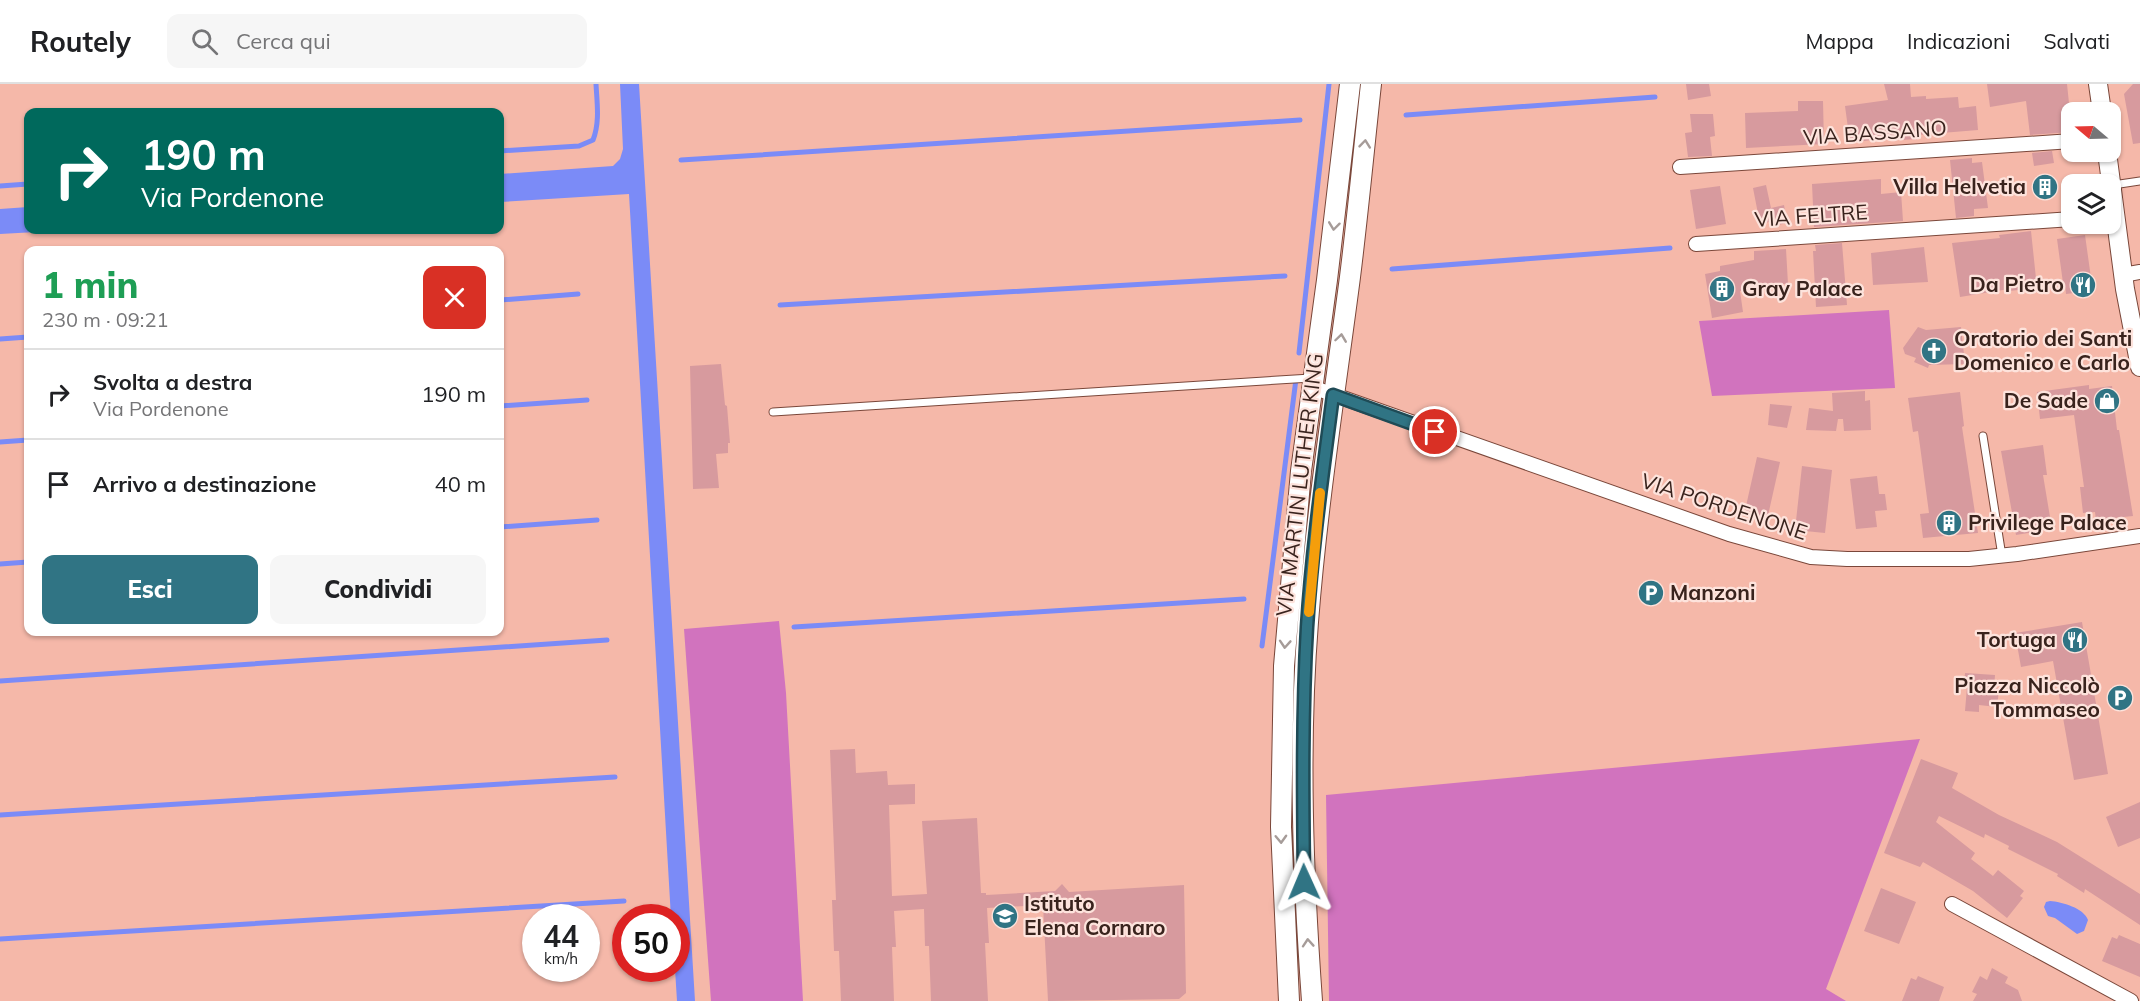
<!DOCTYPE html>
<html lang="it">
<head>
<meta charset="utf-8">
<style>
  body { margin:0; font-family:Mulish,sans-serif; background:#f6f6f6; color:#202124; height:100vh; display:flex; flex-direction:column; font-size:22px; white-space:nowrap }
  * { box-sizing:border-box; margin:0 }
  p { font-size:20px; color:#757577 }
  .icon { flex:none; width:33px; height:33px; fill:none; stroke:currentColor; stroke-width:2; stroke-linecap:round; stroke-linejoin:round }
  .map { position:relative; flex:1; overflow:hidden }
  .sheet { position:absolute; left:24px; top:162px; width:480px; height:390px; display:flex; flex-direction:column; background:#fff; border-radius:12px; box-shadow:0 2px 4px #0004 }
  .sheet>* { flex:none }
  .guide { position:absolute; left:24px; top:24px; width:480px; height:126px; border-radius:12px; box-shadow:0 2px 4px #0004; background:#00695c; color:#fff; overflow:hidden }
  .needle { width:39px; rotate:289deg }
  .controls { position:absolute; left:2061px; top:18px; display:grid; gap:12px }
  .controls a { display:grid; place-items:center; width:60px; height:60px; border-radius:12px; background:#fff; box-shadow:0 2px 4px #0004; font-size:30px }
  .speed { position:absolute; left:522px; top:820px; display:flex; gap:12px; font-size:30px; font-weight:700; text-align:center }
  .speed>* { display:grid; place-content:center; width:78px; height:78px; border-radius:50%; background:#fff; box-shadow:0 2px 4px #0004; line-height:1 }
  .speed small { font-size:15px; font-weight:400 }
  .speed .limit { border:9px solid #d22; background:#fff; color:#111 }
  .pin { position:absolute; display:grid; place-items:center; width:51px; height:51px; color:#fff; margin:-26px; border:3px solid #fff; border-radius:50%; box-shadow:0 2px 6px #0007 }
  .me { position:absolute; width:66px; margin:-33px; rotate:359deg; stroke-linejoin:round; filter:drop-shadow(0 0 4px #0008) }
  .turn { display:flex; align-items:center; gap:21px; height:126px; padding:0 18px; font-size:27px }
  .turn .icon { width:78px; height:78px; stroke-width:2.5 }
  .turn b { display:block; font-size:42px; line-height:51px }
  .round { display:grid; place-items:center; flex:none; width:63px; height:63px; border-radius:12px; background:#f6f6f6 }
  .head { display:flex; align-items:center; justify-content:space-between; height:102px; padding:0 18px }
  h1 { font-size:36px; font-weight:800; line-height:45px; color:#1e9e55 }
  .button { display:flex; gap:12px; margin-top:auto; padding:12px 18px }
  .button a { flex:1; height:69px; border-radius:12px; background:#307484; color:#fff; font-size:24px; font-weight:800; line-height:69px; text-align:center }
  .button a+a { background:#f6f6f6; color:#202124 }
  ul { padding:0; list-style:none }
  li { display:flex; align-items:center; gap:18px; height:90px; padding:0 18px; border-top:2px solid #e0e0e0 }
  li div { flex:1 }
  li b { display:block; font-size:22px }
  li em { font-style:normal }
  header { display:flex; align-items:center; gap:36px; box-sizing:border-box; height:84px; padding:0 30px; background:#fff; border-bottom:2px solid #e0e0e0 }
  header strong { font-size:28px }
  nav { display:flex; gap:33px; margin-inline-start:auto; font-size:21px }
  .search { width:420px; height:54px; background:#f6f6f6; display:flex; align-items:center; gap:15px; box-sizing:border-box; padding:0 21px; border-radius:12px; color:#757577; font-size:22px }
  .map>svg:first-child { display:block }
</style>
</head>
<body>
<header>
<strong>Routely</strong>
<div class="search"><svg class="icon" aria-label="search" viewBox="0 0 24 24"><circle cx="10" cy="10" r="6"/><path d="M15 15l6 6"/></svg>Cerca qui</div>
<nav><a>Mappa</a><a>Indicazioni</a><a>Salvati</a></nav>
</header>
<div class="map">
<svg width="2140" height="917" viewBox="0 0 2140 917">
  <rect width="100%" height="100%" fill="#f5b8a9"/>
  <path fill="#d173be" d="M1889,226L1895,304L1712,312L1699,237Z
    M779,537L786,609L803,917H711L684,545Z
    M1920,655L1826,905L1846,917H1329L1326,711Z"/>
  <path fill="#7b8bf7" d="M620,0H639L695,917H677L675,885H676V834H671L629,110L500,118V90L613,82L620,75L623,65Z
    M28,123V146H72L0,150V125Z
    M2050,817C2062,818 2084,824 2088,836L2084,847L2077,850L2055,834L2048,832L2044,823L2046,818Z"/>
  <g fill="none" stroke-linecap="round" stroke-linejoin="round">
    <path stroke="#7b8bf7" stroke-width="5" d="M1406,31L1655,13
      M500,67L579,62L593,56C600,38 597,19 596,0
      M681,76L1300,36
      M0,102L28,100
      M1392,185L1670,164
      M500,216L578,210
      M780,221L1285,192
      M0,255L28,253
      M1299,269L1329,0
      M500,322L587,316
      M0,358L28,356
      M500,443L597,436
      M0,480L28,478
      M794,543L1244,515
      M1262,562L1296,295
      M0,597L607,556
      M0,731L615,693
      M0,855L624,817"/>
  </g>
  <path fill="#d79a9e" d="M1686,0H1709L1711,12L1688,16Z
    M1884,0H1910L1911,13L1926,12V15L1958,13L1959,24L1976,22L1978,46L1917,51L1918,55L1900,56V52L1850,59L1845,22L1888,16Z
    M1987,0H2067L2072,48L2030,51L2026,17L1990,23Z
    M2133,0H2140V59L2133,60L2124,10Z
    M1798,17H1823L1824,60L1746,64L1745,29L1798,27Z
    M1690,30H1713L1715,52L1710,53L1712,72L1688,73L1685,49L1692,48Z
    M2052,67L2054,79L2034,82L2032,69Z
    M1972,74V79L1982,78L1988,124L1974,125V132L1956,134L1950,76Z
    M1881,95V110L1901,108L1903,137L1814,143L1812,100Z
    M1766,101L1771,124L1784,121L1787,139L1770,143L1769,138L1760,140L1753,104Z
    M1720,102L1726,140L1696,145L1690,106Z
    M2031,147L2037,204L2009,207V205L1960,213L1952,159L2000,154L1999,151Z
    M2085,151L2091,194H2088L2090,207L2066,210L2065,199H2063L2057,155Z
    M1842,159L1847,221L1816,223L1813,167H1816L1815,161Z
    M1924,163L1928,198L1873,201L1871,169Z
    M1786,165L1788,200H1776V205L1740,207L1743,228L1712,234L1705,190L1720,187V182L1754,176V167Z
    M1918,243L1926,246L1961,243L1965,280L1929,281L1928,284L1914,278L1916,274L1905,270L1903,264Z
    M721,280L725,321L727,322L730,359H728V369L716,370L719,404L693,405L690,282Z
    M2089,301V305L2112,302L2117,346H2119L2133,432L2096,436L2095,428L2083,429L2080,403H2084L2074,331L2040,335L2037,308Z
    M1865,307V317L1870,316L1871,346L1844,347L1843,335H1838L1836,347L1806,346L1809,324L1833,327L1832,309Z
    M1960,308L1964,342L1962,343L1978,449L1923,454L1920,430L1929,429L1918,347L1913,348L1908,314Z
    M1770,320L1792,322L1787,344L1768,341Z
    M2043,361L2047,391H2043L2052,445L2016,451L2001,367Z
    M1757,373L1780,378L1767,436L1744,431Z
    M1802,382L1832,386L1825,449L1795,446Z
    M1877,392L1879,410H1885L1887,426L1875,427L1877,443L1856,445L1850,395Z
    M2082,538L2108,690L2074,696L2053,577L2021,583L2015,549Z
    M1965,589L1995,591L1994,604L1999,605L1997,623L1979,621V628L1965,627L1967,603H1964Z
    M855,665L856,689L887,687L888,701L915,700V720L889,721L892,812L927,810L922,737L977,734L981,809H986V811L1055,807L1062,800L1069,808L1184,801L1186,909L1179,915L1048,917L1043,821L987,824L989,859H985L988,917H931L929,862H925L924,825L894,827L896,863H892L894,917H841L839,867H834L832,816H836L830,666Z
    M1921,675L1958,689L1952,704L1999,731L2057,758L2140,810V841L2085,805L2084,809L2057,792L2058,790L2008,765L2009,762L1985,750L1984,754L1939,732L1936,738L1975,769L1971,775L1993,792L1998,786L2024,807L2020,812L2023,814L2007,834L1973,807L1923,778L1920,783L1884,769Z
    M2140,718V754L2118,763L2106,733Z
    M1881,804L1916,818L1899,860L1864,847Z
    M2119,851L2140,860V893L2102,877L2112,853L2117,855Z
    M1992,884L2008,893L2005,899L2018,906L2022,917H1973L1977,910L1972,908L1980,892L1987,896Z
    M1918,892L1944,903L1939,917H1902L1911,894L1916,896Z"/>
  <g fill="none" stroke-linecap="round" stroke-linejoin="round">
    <g stroke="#7a473a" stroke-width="9">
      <path id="service" d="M2113,101L2140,97
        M773,328L1311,294
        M1983,352L2002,472"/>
    </g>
    <g stroke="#7a473a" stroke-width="16">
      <path id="minor" d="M1680,83L2072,57
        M1696,160L2072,135
        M2123,191L2140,188
        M1312,303L1729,450L1811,473L1847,475H1969L2017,470L2140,452
        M1952,820L2131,917"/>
    </g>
    <g stroke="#7a473a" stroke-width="20">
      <path id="tertiary" d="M2098,0L2102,28
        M2107,68L2125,205L2140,283"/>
    </g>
    <g stroke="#7a473a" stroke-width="22">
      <path id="secondary" d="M1289,917L1281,743L1284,582L1301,387L1327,196L1350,0
        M1312,917C1303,791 1298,664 1308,538C1317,422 1335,308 1350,193C1358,129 1364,64 1371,0"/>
    </g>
    <use href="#service" stroke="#fff" stroke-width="7"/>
    <use href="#minor" stroke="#fff" stroke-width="14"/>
    <use href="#tertiary" stroke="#fff" stroke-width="18"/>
    <use href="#secondary" stroke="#fff" stroke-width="20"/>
  </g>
  <defs><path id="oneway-chevron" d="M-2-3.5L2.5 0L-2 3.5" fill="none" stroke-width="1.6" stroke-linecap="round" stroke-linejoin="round" transform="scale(1.5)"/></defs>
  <g stroke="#a69c99">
    <use href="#oneway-chevron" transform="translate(1365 60) rotate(-84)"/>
    <use href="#oneway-chevron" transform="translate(1334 142) rotate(97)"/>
    <use href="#oneway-chevron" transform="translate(1341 254) rotate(-82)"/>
    <use href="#oneway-chevron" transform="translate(1285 560) rotate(94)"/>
    <use href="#oneway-chevron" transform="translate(1281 755) rotate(88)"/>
    <use href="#oneway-chevron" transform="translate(1308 859) rotate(-94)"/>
  </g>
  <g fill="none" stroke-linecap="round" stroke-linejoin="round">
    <g stroke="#1f4b56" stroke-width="15">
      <path id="route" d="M1304,798C1303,713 1302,628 1307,543C1312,465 1323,388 1333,311L1435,348"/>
    </g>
    <use href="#route" stroke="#307484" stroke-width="10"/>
    <path stroke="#f59e0b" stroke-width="10" d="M1309,528L1320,409"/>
  </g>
  <defs>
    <g id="building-disc" transform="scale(1.35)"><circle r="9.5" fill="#307484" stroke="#fde3dc"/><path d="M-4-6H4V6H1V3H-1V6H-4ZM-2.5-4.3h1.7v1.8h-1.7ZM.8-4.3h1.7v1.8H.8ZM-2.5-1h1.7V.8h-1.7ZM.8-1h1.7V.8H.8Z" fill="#fff"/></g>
    <g id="restaurant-disc" transform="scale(1.35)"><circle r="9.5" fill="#307484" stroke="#fde3dc"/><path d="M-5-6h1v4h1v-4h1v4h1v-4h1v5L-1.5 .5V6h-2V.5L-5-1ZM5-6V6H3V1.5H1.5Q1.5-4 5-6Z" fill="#fff"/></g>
    <g id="church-disc" transform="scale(1.35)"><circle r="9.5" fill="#307484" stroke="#fde3dc"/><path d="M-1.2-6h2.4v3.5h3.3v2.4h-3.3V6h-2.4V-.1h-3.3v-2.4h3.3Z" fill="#fff"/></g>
    <g id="shop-disc" transform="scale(1.35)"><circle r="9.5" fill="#307484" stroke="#fde3dc"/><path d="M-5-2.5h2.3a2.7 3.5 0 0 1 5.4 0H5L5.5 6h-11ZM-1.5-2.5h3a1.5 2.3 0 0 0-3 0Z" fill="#fff"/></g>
    <g id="parking-disc" transform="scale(1.35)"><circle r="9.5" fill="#307484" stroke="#fde3dc"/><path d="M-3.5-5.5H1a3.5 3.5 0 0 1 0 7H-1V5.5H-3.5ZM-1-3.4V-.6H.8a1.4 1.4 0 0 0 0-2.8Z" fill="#fff"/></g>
    <g id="school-disc" transform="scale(1.35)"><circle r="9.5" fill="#307484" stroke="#fde3dc"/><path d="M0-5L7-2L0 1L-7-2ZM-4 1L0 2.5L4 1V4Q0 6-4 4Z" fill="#fff"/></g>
  </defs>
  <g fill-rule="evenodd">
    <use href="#building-disc" x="2045" y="103"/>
    <use href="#restaurant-disc" x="2083" y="201"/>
    <use href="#building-disc" x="1722" y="205"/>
    <use href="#church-disc" x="1934" y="267"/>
    <use href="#shop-disc" x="2107" y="317"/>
    <use href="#building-disc" x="1949" y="439"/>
    <use href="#parking-disc" x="1651" y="509"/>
    <use href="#restaurant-disc" x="2075" y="556"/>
    <use href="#parking-disc" x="2120" y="614"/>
    <use href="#school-disc" x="1005" y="832"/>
  </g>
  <g text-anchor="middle" stroke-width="4.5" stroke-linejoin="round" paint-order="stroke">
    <g font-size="21" fill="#39231d" stroke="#fde3dc">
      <text transform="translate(1875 49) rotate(-4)" y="7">VIA BASSANO</text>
      <text transform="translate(1811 132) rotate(-4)" y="7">VIA FELTRE</text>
      <text transform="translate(1300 401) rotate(-83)" y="7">VIA MARTIN LUTHER KING</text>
      <text transform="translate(1724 423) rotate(18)" y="7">VIA PORDENONE</text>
    </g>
    <g font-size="21" font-weight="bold" fill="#39231d" stroke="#fde3dc" text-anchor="end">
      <text x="2026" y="110">Villa Helvetia</text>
      <text x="2064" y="208">Da Pietro</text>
      <text x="1742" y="212" text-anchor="start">Gray Palace</text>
      <text x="1954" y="262" text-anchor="start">Oratorio dei Santi<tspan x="1954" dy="24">Domenico e Carlo</tspan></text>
      <text x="2088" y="324">De Sade</text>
      <text x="1968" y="446" text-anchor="start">Privilege Palace</text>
      <text x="1670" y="516" text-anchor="start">Manzoni</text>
      <text x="2056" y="563">Tortuga</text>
      <text x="2100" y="609">Piazza Niccolò<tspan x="2100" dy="24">Tommaseo</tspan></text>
      <text x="1024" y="827" text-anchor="start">Istituto<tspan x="1024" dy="24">Elena Cornaro</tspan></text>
    </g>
  </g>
</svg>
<div class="controls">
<a><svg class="needle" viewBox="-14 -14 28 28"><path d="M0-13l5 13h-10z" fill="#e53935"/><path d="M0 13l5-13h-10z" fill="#757577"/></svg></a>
<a><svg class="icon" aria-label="layers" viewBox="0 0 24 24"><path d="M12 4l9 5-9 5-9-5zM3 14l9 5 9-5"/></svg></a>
</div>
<div class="speed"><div>44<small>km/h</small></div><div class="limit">50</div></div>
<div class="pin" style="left:1435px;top:348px;background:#d93025"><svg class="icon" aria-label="arrive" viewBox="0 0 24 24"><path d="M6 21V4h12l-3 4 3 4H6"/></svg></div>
<svg class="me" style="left:1304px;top:798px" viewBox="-20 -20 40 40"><path d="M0-17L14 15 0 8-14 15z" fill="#307484" stroke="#fff" stroke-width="4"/></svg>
<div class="guide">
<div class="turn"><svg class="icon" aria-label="right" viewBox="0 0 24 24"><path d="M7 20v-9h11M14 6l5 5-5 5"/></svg><div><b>190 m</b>Via Pordenone</div></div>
</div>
<section class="sheet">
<div class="head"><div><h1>1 min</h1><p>230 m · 09:21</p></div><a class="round" style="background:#d93025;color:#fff"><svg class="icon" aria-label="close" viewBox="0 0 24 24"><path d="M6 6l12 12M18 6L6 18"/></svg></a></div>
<ul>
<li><svg class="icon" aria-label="right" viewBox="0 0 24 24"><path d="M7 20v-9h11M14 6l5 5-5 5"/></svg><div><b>Svolta a destra</b><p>Via Pordenone</p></div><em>190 m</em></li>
<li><svg class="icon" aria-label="arrive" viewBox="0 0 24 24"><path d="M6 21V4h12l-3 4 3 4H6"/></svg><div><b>Arrivo a destinazione</b></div><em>40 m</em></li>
</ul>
<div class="button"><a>Esci</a><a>Condividi</a></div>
</section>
</div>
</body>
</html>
